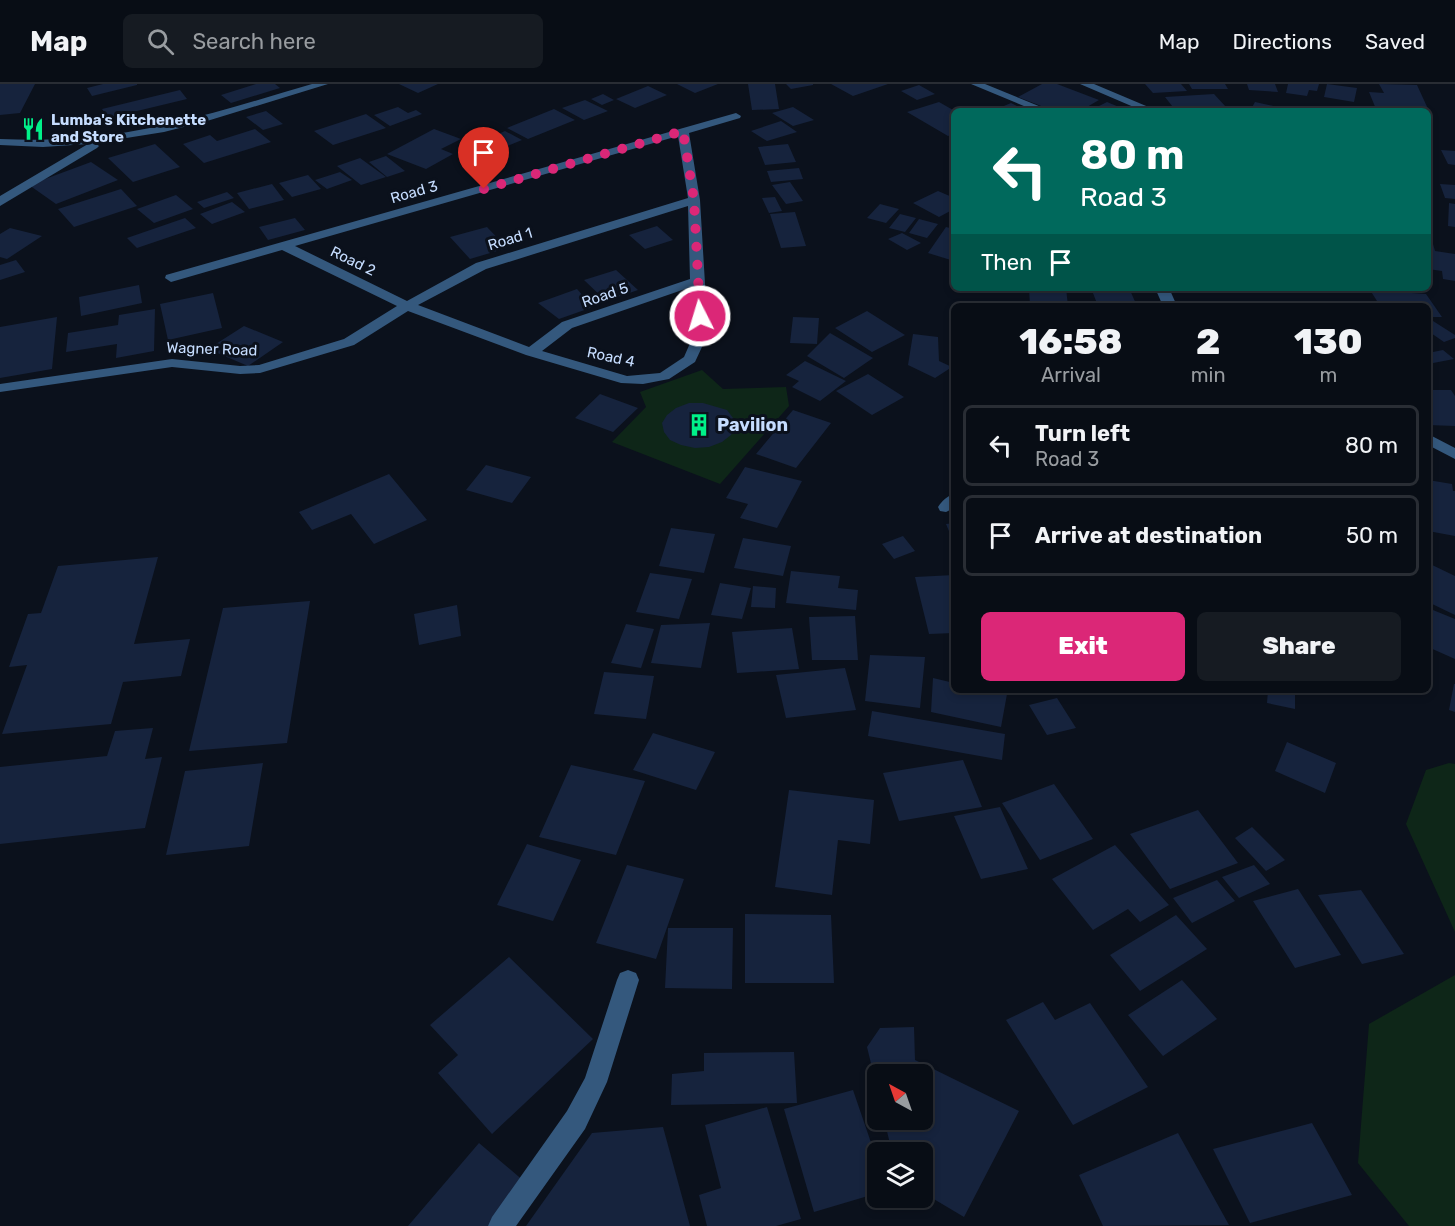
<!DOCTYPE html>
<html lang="en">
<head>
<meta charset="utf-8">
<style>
  body { margin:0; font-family:Rubik,sans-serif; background:#161b22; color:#f1f3f6; height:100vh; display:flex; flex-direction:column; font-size:22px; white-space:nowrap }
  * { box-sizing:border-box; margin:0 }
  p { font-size:20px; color:#989ca0 }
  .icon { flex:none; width:33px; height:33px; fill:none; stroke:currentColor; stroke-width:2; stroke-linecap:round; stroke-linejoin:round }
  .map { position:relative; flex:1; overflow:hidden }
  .panel { position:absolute; left:951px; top:219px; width:480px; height:390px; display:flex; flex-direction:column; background:#080d15; border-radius:9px; box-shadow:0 3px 9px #0003,0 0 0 2px #292d34 }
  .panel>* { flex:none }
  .hud { position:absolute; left:951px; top:24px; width:480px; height:183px; border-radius:9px; box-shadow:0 3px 9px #0003,0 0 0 2px #292d34; background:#00695c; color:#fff; overflow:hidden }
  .needle { width:39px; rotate:320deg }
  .fabs { position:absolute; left:867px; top:980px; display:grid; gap:12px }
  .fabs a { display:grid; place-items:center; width:66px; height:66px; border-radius:9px; background:#080d15; box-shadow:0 3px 9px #0003,0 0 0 2px #292d34; font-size:30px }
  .pin { position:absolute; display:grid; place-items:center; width:51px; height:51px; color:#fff; margin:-62px -26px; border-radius:50% 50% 50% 0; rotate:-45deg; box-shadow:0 0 6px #0007 }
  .pin .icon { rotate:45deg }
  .me { position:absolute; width:66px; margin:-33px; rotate:355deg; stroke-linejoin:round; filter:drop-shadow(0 0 4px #0008) }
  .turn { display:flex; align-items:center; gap:21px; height:126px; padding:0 30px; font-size:27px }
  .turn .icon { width:78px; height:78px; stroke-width:2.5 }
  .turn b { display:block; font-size:42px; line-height:51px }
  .then { display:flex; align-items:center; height:57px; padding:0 30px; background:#0003; gap:12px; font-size:22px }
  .eta { display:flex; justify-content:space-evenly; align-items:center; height:102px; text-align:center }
  .eta b { font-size:36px; font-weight:800; line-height:42px }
  .action { display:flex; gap:12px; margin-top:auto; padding:12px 30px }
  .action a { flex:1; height:69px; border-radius:9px; background:#db2777; color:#fff; font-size:24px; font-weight:800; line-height:69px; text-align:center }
  .action a+a { background:#161b22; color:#f1f3f6 }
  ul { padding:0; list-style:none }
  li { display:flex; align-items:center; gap:18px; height:81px; margin:0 12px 9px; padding:0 18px; border:3px solid #292d34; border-radius:9px }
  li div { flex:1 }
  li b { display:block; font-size:22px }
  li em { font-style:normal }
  header { display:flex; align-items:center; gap:36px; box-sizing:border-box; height:84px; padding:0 30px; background:#080d15; border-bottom:2px solid #292d34 }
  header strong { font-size:28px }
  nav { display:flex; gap:33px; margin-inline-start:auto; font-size:21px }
  .search { width:420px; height:54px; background:#161b22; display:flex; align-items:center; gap:15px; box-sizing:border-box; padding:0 21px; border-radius:9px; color:#989ca0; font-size:22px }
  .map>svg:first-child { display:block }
</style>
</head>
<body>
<header>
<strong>Map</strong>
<div class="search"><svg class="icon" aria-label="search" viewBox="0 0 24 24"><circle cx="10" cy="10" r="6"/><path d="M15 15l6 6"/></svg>Search here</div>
<nav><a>Map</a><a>Directions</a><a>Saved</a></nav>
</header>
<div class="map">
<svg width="1455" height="1142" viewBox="0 0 1455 1142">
  <rect width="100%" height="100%" fill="#0b111c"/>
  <path fill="#0e2618" d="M702,286L723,305L786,303L789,322L720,400L612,358L646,323L640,308Z
    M1449,679L1455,680V848L1406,740L1426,686Z
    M1455,891V1142H1409L1358,1079L1369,940Z"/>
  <path fill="#16233d" d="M0,0H35L20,29L0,31Z
    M103,0H137V1L92,12L87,4Z
    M256,0H275L280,4L231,19L221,11Z
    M399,0H438L418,9Z
    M677,0H718L695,9Z
    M748,0H775L779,25L752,26Z
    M786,0H813V1L791,5Z
    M831,0H888L853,12Z
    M1042,0H1057L1099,16L1080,27H1054L1018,13Z
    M1145,0H1181L1187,7L1153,9Z
    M1189,0H1225L1228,5H1192Z
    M1247,0H1275L1278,8L1249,6Z
    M1288,0H1319L1317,7L1309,6L1307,12L1286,9Z
    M1327,0L1357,4L1354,18L1324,13Z
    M1379,0L1417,1L1429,27L1376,25L1369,8L1384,9Z
    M919,1L935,10L917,16L901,7Z
    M648,2L667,11L635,24L616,15Z
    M180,6L187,15L108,34L102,25Z
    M603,10L614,16L602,21L591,15Z
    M1214,10L1226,23L1176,27L1165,13Z
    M585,16L608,27L584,36L562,24Z
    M939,18L953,26L965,22L974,27H954V50L948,52L907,28Z
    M1107,18L1119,23L1109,27L1093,25Z
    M1255,18L1282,24L1280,27H1250Z
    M1011,19L1027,27H992Z
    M398,23L408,29L416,26L422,30L390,42L374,31Z
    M793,23L814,36L793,42L772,29Z
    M554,25L575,36L528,55L507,44Z
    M266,27L283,40L263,46L246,33Z
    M366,30L386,44L333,61L314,47Z
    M781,37L797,48L767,57L751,47Z
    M255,45L271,58L204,79L183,60L210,51L217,57Z
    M434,45L461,55L441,65L453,70L426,85L387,70Z
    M505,47L522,56L505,63L489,54Z
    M155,60L180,83L133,98L108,74Z
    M788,60L796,78L765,81L758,63Z
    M1441,66L1455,67V81L1448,80Z
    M386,72L405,87L387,93L369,78Z
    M360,74L386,93L361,101L337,82Z
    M91,78L118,96L56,120L29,101Z
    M799,84L803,95L771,98L767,87Z
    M340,88L352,96L327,105L315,96Z
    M308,91L321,105L292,113L279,99Z
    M790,98L803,117L786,120L772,101Z
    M272,100L284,116L249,125L237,109Z
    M1440,100L1455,101V115L1445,114Z
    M121,105L137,122L74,143L58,125Z
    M938,107L952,113L954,125L939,133L913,119Z
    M227,108L234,114L204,124L197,118Z
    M176,111L193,125L154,139L137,125Z
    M775,113L782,127L769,129L762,114Z
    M232,118L245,128L212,140L200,130Z
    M1449,119L1455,120V143L1448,142Z
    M880,120L899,125L886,139L867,134Z
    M795,128L806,162L781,164L770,130Z
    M900,130L916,134L905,148L889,144Z
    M185,134L196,144L137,164L127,154Z
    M295,134L305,146L268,156L259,143Z
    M919,135L938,140L927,154L909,149Z
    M657,142L673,156L645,165L629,151Z
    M487,143L507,164L470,175L450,153Z
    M946,143L954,145V177L928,169Z
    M10,144L42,152L7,175L0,173V150Z
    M902,149L921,159L907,166L888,155Z
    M1428,159L1433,160L1435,167L1455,170V197L1443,195L1442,187L1428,185Z
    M16,176L25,188L0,196V181Z
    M616,186L638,206L606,217L584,196Z
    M139,201L142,219L81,232L79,213Z
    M1029,204H1066L1068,222H1030Z
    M1091,204H1129L1137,222H1098Z
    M577,205L593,223L559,235L538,219Z
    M1370,206L1426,210L1442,233H1428V222H1394L1391,217H1377Z
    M213,209L222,244L168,256L160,220Z
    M155,225L154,267L116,274L117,260L66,268L68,249L118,241L119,231Z
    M867,227L905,251L872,268L835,244Z
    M57,233L52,285L0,294V243Z
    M793,233L819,234L817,260L790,259Z
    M1428,237H1433L1455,251V254L1444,258L1428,247Z
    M244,242L283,258L248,282L208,265Z
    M830,249L873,274L844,294L807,272Z
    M913,250L938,253L939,277L952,283L935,294L908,281Z
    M1443,266L1454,275L1428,280V269Z
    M805,277L846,297L820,317L792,303L799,297L786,291Z
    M868,290L904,313L872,331L836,307Z
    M1428,306H1451L1455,312V342L1428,341Z
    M600,310L638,324L613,348L575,334Z
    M689,319H703L727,326L733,334L735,343L731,351L722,358L709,363L695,364L681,361L670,356L664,348L662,339L667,331L676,324Z
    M793,326L831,339L796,384L756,370Z
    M486,381L531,393L512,419L466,406Z
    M745,383L802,397L777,444L740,434L748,420L726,414Z
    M389,390L427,436L374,460L351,430L312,446L299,428Z
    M1428,396L1452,400L1453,407H1455V452L1428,447Z
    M954,439V459L946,440Z
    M671,444L715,450L704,489L659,482Z
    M903,452L915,467L894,475L882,460Z
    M743,454L791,462L783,492L734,484Z
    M158,473L134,560L190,555L181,592L123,598L111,640L2,650L27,581L9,583L28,530L41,529L58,482Z
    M1428,479L1455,492V531L1428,518Z
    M791,487L840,492L838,504L858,506L856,526L786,519Z
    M650,489L692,495L679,535L636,528Z
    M954,491V549L929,550L915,493Z
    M720,499L751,504L742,535L711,531Z
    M753,502L776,504L775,524L751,523Z
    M310,517L287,659L189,667L223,524Z
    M457,521L461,552L419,561L414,530Z
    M1428,524L1455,535V575L1428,563Z
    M855,532L858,576H812L809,533Z
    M710,539L701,584L651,579L661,541Z
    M626,540L654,545L641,584L611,579Z
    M792,544L799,585L737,589L732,548Z
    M870,571L925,573L920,624L865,617Z
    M845,584L856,626L786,634L776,591Z
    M604,588L654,592L646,635L594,630Z
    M933,594L954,599V606H988L1007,610L1001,643L931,628Z
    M1454,600H1455V628L1449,626Z
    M1268,606H1295V625L1267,619Z
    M1057,614L1076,644L1047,651L1029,621Z
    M872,627L1005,650L1002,676L868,652Z
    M153,644L145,675L162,673L145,744L0,760V683L107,672L115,647Z
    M653,649L715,668L696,706L633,686Z
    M1287,658L1336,679L1325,709L1275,687Z
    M963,676L982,723L899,737L883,689Z
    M263,679L249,762L166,771L185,687Z
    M571,681L645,697L616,771L539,753Z
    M1054,700L1093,755L1040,776L1002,719Z
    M789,706L874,716L870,760L838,756L832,811L775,803Z
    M1000,723L1028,785L981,795L954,732Z
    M1198,726L1238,779L1170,805L1130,750Z
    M1252,743L1285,776L1266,787L1235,754Z
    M527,760L581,776L553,837L497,821Z
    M1115,761L1169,821L1140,838L1128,825L1093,846L1052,795Z
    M627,781L684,795L656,875L596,859Z
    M1254,781L1270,800L1239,814L1222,793Z
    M1217,796L1235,817L1192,839L1173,814Z
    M1298,805L1341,871L1295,884L1253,817Z
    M1361,806L1404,870L1362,880L1318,811Z
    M745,830L831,831L834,899H745Z
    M1176,831L1207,865L1140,907L1110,871Z
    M668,844H733L732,905L665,904Z
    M509,873L593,955L492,1050L438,989L458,971L430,941Z
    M1182,896L1217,935L1163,972L1128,931Z
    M1043,918L1055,936L1090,919L1148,1003L1073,1041L1006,936Z
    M914,943L915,976L1019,1027L964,1133L922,1108V1068H892L884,1035H922V990H878L877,1004L867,963L880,944Z
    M794,968L797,1019L671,1021L672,990L704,987V969Z
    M853,1006L878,1079V1109L814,1128L784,1025Z
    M767,1023L801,1135L776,1142H707L699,1111L721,1104L705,1041Z
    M1312,1039L1352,1111L1250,1139L1213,1065Z
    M663,1043L690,1142H526L592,1049Z
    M1178,1049L1229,1141L1103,1142L1079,1091Z
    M479,1059L525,1098L488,1142H408Z"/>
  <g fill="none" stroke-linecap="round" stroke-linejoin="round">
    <path fill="#34587d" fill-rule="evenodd" d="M312,0H328L207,37L164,48L95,59L99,62L97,64L0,122V112L88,60L43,63L0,61V55C28,56 55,56 83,54C161,47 237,22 312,0Z
      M971,0H985L1051,27H1036Z
      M1080,0H1094L1158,27H1143Z
      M736,29L741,32L740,34L689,49L700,116L708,250L695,278L669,295L643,300L621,299L526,271L408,227L354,261L260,289L240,290L172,283L0,308V300L172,275L240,282L259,281L344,255L397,222L282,166L171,198L165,194L166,191ZM678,52L688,114L476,179L407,217L295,162ZM688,122L690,195L562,238L529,263L418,221L486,185ZM691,203L694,250L684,273L660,289L627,292L542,267L572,244Z
      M1155,204H1169L1177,222H1163Z
      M1428,350L1455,364V375L1428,361Z
      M954,410V424L946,428L940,427L938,423C942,417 947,412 954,410Z
      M628,886L636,889L639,896L607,998L585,1045L516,1142H488L492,1133L567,1027L585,994L617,896L620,889Z"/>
  </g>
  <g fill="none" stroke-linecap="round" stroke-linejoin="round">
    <path stroke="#db2777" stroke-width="10" stroke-dasharray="0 18" d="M484,105L683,47L694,116L700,232"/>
  </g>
  <defs>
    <g id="restaurant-bare" transform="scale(1.8)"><path d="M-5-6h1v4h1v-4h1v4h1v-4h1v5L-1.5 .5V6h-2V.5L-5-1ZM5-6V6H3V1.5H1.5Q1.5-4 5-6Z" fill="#00f189" stroke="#0b111c" stroke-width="2.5" paint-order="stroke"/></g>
    <g id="building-bare" transform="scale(1.8)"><path d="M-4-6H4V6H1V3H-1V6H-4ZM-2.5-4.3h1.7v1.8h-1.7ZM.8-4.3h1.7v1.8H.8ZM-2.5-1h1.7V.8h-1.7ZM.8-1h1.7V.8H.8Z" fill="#00f189" stroke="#0b111c" stroke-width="2.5" paint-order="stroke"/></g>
  </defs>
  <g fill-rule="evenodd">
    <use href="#restaurant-bare" x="33" y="45"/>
    <use href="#building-bare" x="699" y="341"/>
  </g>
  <g text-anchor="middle" stroke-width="6" stroke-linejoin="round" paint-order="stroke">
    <g font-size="15" font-weight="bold" fill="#c6ddff" stroke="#0b111c" text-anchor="start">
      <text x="51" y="41">Lumba's Kitchenette<tspan x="51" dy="17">and Store</tspan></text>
    </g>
    <g font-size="15" fill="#c6ddff" stroke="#0b111c">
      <text transform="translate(414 108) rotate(-16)" y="5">Road 3</text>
      <text transform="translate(510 155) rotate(-17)" y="5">Road 1</text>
      <text transform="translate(353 177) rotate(26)" y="5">Road 2</text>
      <text transform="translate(605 211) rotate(-19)" y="5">Road 5</text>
      <text transform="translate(212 265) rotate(2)" y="5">Wagner Road</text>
      <text transform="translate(611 273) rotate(12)" y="5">Road 4</text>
    </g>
    <g font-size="18" font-weight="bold" fill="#c6ddff" stroke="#0b111c" text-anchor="start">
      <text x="717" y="347">Pavilion</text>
    </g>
  </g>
</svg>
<div class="fabs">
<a><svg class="needle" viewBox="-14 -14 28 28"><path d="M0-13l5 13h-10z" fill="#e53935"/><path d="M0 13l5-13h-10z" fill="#989ca0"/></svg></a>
<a><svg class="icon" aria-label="layers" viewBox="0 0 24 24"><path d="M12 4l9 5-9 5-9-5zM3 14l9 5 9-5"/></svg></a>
</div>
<div class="pin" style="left:484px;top:105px;background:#d93025"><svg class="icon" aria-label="arrive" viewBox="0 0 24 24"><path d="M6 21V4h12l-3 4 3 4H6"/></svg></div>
<svg class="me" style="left:700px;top:232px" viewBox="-20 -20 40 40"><circle r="17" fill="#db2777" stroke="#fff" stroke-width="3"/><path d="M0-11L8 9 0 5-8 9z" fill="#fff"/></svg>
<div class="hud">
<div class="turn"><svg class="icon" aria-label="left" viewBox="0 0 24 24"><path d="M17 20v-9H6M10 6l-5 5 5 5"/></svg><div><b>80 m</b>Road 3</div></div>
<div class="then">Then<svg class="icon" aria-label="arrive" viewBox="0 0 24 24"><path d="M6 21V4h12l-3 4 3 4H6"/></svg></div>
</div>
<section class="panel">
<div class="eta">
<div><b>16:58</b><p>Arrival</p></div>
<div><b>2</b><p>min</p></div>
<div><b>130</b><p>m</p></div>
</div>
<ul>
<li><svg class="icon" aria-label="left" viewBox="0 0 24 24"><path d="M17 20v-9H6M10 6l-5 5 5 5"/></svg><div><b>Turn left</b><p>Road 3</p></div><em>80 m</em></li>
<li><svg class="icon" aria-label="arrive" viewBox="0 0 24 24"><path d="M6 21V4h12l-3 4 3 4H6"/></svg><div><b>Arrive at destination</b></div><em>50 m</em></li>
</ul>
<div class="action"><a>Exit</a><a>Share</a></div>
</section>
</div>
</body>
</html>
